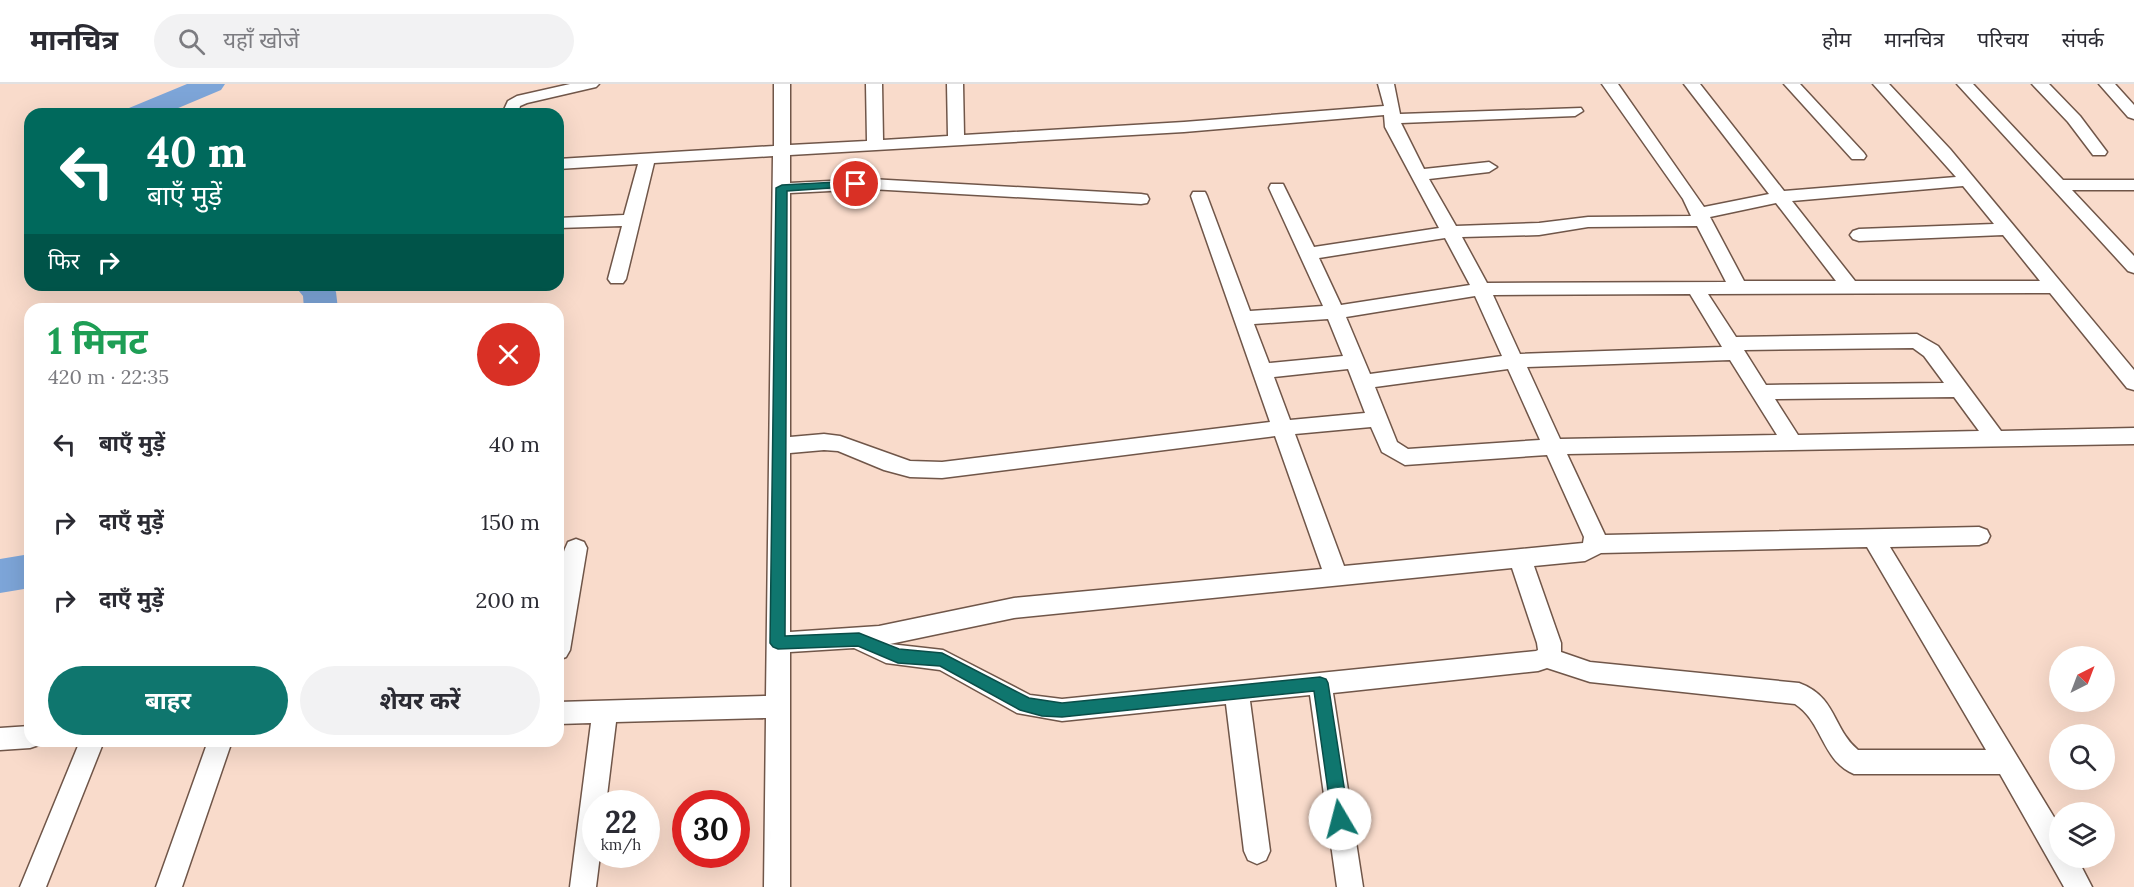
<!DOCTYPE html>
<html lang="hi">
<head>
<meta charset="utf-8">
<style>
  body { margin:0; font-family:Lora,"Noto Sans Devanagari",serif; background:#f2f2f3; color:#2b2b33; height:100vh; display:flex; flex-direction:column; font-size:22px; white-space:nowrap }
  * { box-sizing:border-box; margin:0 }
  p { font-size:20px; color:#7c7c81 }
  .icon { flex:none; width:33px; height:33px; fill:none; stroke:currentColor; stroke-width:2; stroke-linecap:round; stroke-linejoin:round }
  .map { position:relative; flex:1; overflow:hidden }
  .panel { position:absolute; left:24px; top:219px; width:540px; height:444px; display:flex; flex-direction:column; background:#fff; border-radius:18px; box-shadow:0 6px 24px #0002 }
  .panel>* { flex:none }
  .top-card { position:absolute; left:24px; top:24px; width:540px; height:183px; border-radius:18px; box-shadow:0 6px 24px #0002; background:#00695c; color:#fff; overflow:hidden }
  .needle { width:39px; rotate:42deg }
  .tools { position:absolute; left:2049px; top:562px; display:grid; gap:12px }
  .tools a { display:grid; place-items:center; width:66px; height:66px; border-radius:50%; background:#fff; box-shadow:0 6px 24px #0002; font-size:30px }
  .speed { position:absolute; left:582px; top:706px; display:flex; gap:12px; font-size:30px; font-weight:700; text-align:center }
  .speed>* { display:grid; place-content:center; width:78px; height:78px; border-radius:50%; background:#fff; box-shadow:0 6px 24px #0002; line-height:1 }
  .speed small { font-size:15px; font-weight:400 }
  .speed .limit { border:9px solid #d22; background:#fff; color:#111 }
  .pin { position:absolute; display:grid; place-items:center; width:51px; height:51px; color:#fff; margin:-26px; border:3px solid #fff; border-radius:50%; box-shadow:0 2px 6px #0007 }
  .me { position:absolute; width:66px; margin:-33px; rotate:352deg; stroke-linejoin:round; filter:drop-shadow(0 0 4px #0008) }
  .turn { display:flex; align-items:center; gap:21px; height:126px; padding:0 24px; font-size:27px }
  .turn .icon { width:78px; height:78px; stroke-width:2.5 }
  .turn b { display:block; font-size:42px; line-height:51px }
  .then { display:flex; align-items:center; height:57px; padding:0 24px; background:#0003; gap:12px; font-size:22px }
  .round { display:grid; place-items:center; flex:none; width:63px; height:63px; border-radius:32px; background:#f2f2f3 }
  .head { display:flex; align-items:center; justify-content:space-between; height:102px; padding:0 24px }
  h1 { font-size:36px; font-weight:700; line-height:45px; color:#1e9e55 }
  .cta { display:flex; gap:12px; margin-top:auto; padding:12px 24px }
  .cta a { flex:1; height:69px; border-radius:36px; background:#0f766e; color:#fff; font-size:24px; font-weight:700; line-height:69px; text-align:center }
  .cta a+a { background:#f2f2f3; color:#2b2b33 }
  ul { padding:0; list-style:none }
  li { display:flex; align-items:center; gap:18px; height:78px; padding:0 24px }
  li div { flex:1 }
  li b { display:block; font-size:22px }
  li em { font-style:normal }
  header { display:flex; align-items:center; gap:36px; box-sizing:border-box; height:84px; padding:0 30px; background:#fff; border-bottom:2px solid #e1e1e2 }
  header strong { font-size:28px }
  nav { display:flex; gap:33px; margin-inline-start:auto; font-size:21px }
  .search { width:420px; height:54px; background:#f2f2f3; display:flex; align-items:center; gap:15px; box-sizing:border-box; padding:0 21px; border-radius:33px; color:#7c7c81; font-size:22px }
  .map>svg:first-child { display:block }
</style>
</head>
<body>
<header>
<strong>मानचित्र</strong>
<div class="search"><svg class="icon" aria-label="search" viewBox="0 0 24 24"><circle cx="10" cy="10" r="6"/><path d="M15 15l6 6"/></svg>यहाँ खोजें</div>
<nav><a>होम</a><a>मानचित्र</a><a>परिचय</a><a>संपर्क</a></nav>
</header>
<div class="map">
<svg width="2134" height="803" viewBox="0 0 2134 803">
  <rect width="100%" height="100%" fill="#f9dbcb"/>
  <g fill="none" stroke-linecap="round" stroke-linejoin="round">
    <path fill="#7da5d8" fill-rule="evenodd" d="M187,0H225L221,6L164,30H125L129,24Z
      M294,201H332L336,208L338,225H304L303,212Z
      M30,470V504L0,509V475Z"/>
    <g stroke="#705649" stroke-width="3">
      <path id="minor" d="M570,0H599L596,3L527,19L520,22L518,30H502L508,17L517,12Z
        M774,0H790V61L867,57L866,0H882L883,56L948,52L947,0H963L964,51L1184,38L1384,22L1378,0H1394L1400,30L1581,24L1583,27L1575,32L1401,39L1424,85L1489,78L1497,83L1489,88L1429,95L1456,142L1539,139L1588,133L1691,132L1683,115L1602,0H1618L1704,123L1769,110L1684,0H1700L1784,107L1956,93L1873,0H1889L1950,65L2134,286V306L2127,304L2050,209L1708,210L1736,253L1917,250L1938,262L2001,347L2134,344V360L1567,370L1605,451L1979,443L1987,446L1990,452L1987,458L1979,461L1890,463L2060,743V774H2077L2092,803H2064L2000,690H1854C1822,677 1823,638 1795,620L1590,598L1547,584L1538,587L1333,609L1363,803H1337L1310,611L1250,617L1270,767L1266,776L1257,780L1248,776L1244,767L1226,620L1062,637L1017,629L940,586L886,579L854,564L790,568V803H764L766,634L616,638L606,720H596V771H600L596,803H570L591,639L558,640V618L766,612L773,72L654,79L626,195L623,199H611L608,195L622,142L558,144V134L624,131L638,80L558,85V75L774,62ZM1384,31L1385,43L1439,144L1314,163L1283,100H1271L1269,104L1323,222L1250,227L1207,112L1205,108H1193L1191,112L1270,338L942,378L910,377L840,352L824,350L790,353V109L870,105L1141,120L1147,119L1149,115L1147,111L1141,110L870,95L790,99V71L1184,48ZM1963,102L1994,140L1859,145L1853,147L1850,151L1853,155L1859,157L2003,151L2040,197H1855L1792,117ZM1776,119L1836,197H1744L1710,133ZM1697,142L1726,198L1487,199L1462,153L1539,151L1588,143ZM1445,154L1470,201L1341,221L1319,174ZM1690,210L1722,263L1520,270L1493,211ZM1475,212L1502,272L1370,290L1346,233ZM1328,235L1343,272L1269,279L1254,240ZM1913,264L1924,272L1944,299L1766,301L1744,266ZM1730,276L1777,351L1560,355L1527,283ZM1348,285L1365,329L1290,336L1274,293ZM1508,285L1540,356L1408,365L1397,358L1375,303ZM1954,313L1979,347L1798,351L1775,315ZM1371,343L1382,368L1405,381L1547,371L1584,453L1583,459L1344,482L1295,350ZM1275,352L1322,485L1014,514L879,542L790,548V369L824,366L838,367L884,386L910,393L942,394ZM1867,463L1986,666H1858C1832,644 1837,613 1799,599L1590,578L1561,568V559L1534,482L1585,477L1601,469ZM1512,484L1537,559L1538,566L1536,567L1062,615L1030,611L943,566L890,560L1014,534Z
        M1784,0H1800L1864,69L1866,72L1864,75H1852Z
        M1957,0H1973L2063,96H2134V106H2072L2134,172V189L2128,187Z
        M2032,0H2049L2080,32L2107,68L2105,71H2093L2068,38Z
        M2099,0H2115L2134,21V35L2128,33Z
        M576,455L584,458L587,464L570,566L566,573L558,576C558,541 552,489 568,458Z
        M30,642V657H41L39,661L30,664L0,666V644Z
        M80,657H104L46,803H20Z
        M208,657H232L182,803H156Z"/>
    </g>
    <use href="#minor" fill="#fff" fill-rule="evenodd"/>
  </g>
  <path fill="#0f766e" stroke="#0a4d48" stroke-width="1.5" d="M856,97L860,98V102L787,107L785,552L859,549L899,565L942,569L1029,614L1062,619L1320,593L1326,595L1328,599L1349,735L1346,741L1340,743L1334,741L1332,735L1314,607L1062,633L1042,632L1020,626L940,582L898,579L858,562L778,565L773,563L770,559L776,104L782,101Z"/>
</svg>
<div class="tools">
<a><svg class="needle" viewBox="-14 -14 28 28"><path d="M0-13l5 13h-10z" fill="#e53935"/><path d="M0 13l5-13h-10z" fill="#7c7c81"/></svg></a>
<a><svg class="icon" aria-label="search" viewBox="0 0 24 24"><circle cx="10" cy="10" r="6"/><path d="M15 15l6 6"/></svg></a>
<a><svg class="icon" aria-label="layers" viewBox="0 0 24 24"><path d="M12 4l9 5-9 5-9-5zM3 14l9 5 9-5"/></svg></a>
</div>
<div class="speed"><div>22<small>km/h</small></div><div class="limit">30</div></div>
<div class="pin" style="left:856px;top:100px;background:#d93025"><svg class="icon" aria-label="arrive" viewBox="0 0 24 24"><path d="M6 21V4h12l-3 4 3 4H6"/></svg></div>
<svg class="me" style="left:1340px;top:735px" viewBox="-20 -20 40 40"><circle r="19" fill="#fff"/><path d="M0-13L10 11 0 6-10 11z" fill="#0f766e"/></svg>
<div class="top-card">
<div class="turn"><svg class="icon" aria-label="left" viewBox="0 0 24 24"><path d="M17 20v-9H6M10 6l-5 5 5 5"/></svg><div><b>40 m</b>बाएँ मुड़ें</div></div>
<div class="then">फिर<svg class="icon" aria-label="right" viewBox="0 0 24 24"><path d="M7 20v-9h11M14 6l5 5-5 5"/></svg></div>
</div>
<section class="panel">
<div class="head"><div><h1>1 मिनट</h1><p>420 m · 22:35</p></div><a class="round" style="background:#d93025;color:#fff"><svg class="icon" aria-label="close" viewBox="0 0 24 24"><path d="M6 6l12 12M18 6L6 18"/></svg></a></div>
<ul>
<li><svg class="icon" aria-label="left" viewBox="0 0 24 24"><path d="M17 20v-9H6M10 6l-5 5 5 5"/></svg><div><b>बाएँ मुड़ें</b></div><em>40 m</em></li>
<li><svg class="icon" aria-label="right" viewBox="0 0 24 24"><path d="M7 20v-9h11M14 6l5 5-5 5"/></svg><div><b>दाएँ मुड़ें</b></div><em>150 m</em></li>
<li><svg class="icon" aria-label="right" viewBox="0 0 24 24"><path d="M7 20v-9h11M14 6l5 5-5 5"/></svg><div><b>दाएँ मुड़ें</b></div><em>200 m</em></li>
</ul>
<div class="cta"><a>बाहर</a><a>शेयर करें</a></div>
</section>
</div>
</body>
</html>
